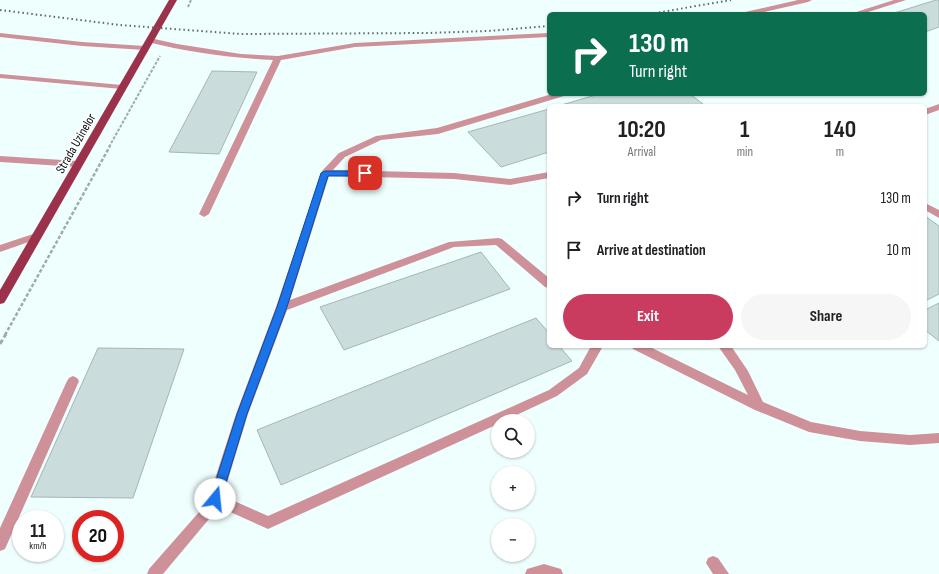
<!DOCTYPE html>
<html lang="en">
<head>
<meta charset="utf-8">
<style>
  body { margin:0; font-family:"Sofia Sans Condensed",sans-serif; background:#f6f6f6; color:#202124; height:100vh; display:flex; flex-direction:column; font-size:15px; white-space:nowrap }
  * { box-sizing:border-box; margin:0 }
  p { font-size:13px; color:#757577 }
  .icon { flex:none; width:22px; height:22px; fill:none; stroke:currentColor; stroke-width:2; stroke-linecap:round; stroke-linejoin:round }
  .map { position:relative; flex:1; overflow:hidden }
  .panel { position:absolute; left:547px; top:104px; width:380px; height:244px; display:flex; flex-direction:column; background:#fff; border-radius:6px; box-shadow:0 1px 3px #0004 }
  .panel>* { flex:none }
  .banner { position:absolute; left:547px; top:12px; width:380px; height:84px; border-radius:6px; box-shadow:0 1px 3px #0004; background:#0b6e4f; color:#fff; overflow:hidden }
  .buttons { position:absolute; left:491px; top:414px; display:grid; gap:8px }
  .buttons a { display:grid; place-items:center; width:44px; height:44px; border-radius:50%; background:#fff; box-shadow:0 1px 3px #0004; font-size:20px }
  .speed { position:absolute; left:12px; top:510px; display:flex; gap:8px; font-size:20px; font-weight:700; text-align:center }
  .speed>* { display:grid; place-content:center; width:52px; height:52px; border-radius:50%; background:#fff; box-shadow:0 1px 3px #0004; line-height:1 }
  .speed small { font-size:10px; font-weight:400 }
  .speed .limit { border:6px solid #d22; background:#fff; color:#111 }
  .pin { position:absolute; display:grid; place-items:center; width:34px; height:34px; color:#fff; margin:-17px; border-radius:8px; box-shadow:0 2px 6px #0006 }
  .me { position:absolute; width:44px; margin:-22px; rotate:17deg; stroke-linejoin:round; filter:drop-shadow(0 0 3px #0008) }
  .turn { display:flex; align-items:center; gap:14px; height:84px; padding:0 16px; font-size:18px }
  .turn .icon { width:52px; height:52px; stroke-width:2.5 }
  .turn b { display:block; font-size:28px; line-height:34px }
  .eta { display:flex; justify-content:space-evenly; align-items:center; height:68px; text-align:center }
  .eta b { font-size:24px; font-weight:700; line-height:28px }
  .primary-button { display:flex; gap:8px; margin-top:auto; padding:8px 16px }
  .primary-button a { flex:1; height:46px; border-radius:24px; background:#ca3b60; color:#fff; font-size:16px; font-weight:700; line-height:46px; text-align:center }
  .primary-button a+a { background:#f6f6f6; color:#202124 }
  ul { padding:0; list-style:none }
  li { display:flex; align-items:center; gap:12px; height:52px; padding:0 16px }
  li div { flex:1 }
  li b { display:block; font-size:15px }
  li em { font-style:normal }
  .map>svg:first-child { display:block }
</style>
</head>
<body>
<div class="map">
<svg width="939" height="574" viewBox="0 0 939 574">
  <rect width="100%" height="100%" fill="#effffe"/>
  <path fill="#cadddc" stroke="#a3b6b5" d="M936,0H939V27L925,32V14H891Z
    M212,71L257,72L219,154L169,152Z
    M599,94H690L703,104L696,106H558Z
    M549,109V152L501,167L468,132Z
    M925,216L939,226V294L925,301Z
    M481,252L510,289L344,350L320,307Z
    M939,303V341L925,330V310Z
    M536,318L549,333V346H559L572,361L281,485L257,430Z
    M98,348L184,349L133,498L31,497Z"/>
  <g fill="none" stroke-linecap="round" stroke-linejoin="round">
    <path stroke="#9facab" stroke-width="2" stroke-dasharray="3 1.5" stroke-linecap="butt" d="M188,7L191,0
      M109,147L160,56"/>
    <path stroke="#9facab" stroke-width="2.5" stroke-dasharray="3.5 2" stroke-linecap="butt" d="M5,335L110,146"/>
    <path stroke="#9facab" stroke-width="3" stroke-dasharray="5 2.5" stroke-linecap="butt" d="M0,344L6,334"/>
    <path fill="#ce919a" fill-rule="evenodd" d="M798,0H812L808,2L755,14H741L745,12Z
      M894,0H906L862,14H850Z
      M0,33L82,42L145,46L149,48L145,50L82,46L0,37Z
      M549,33V37L355,47L281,60L209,214L204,217L199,214L273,60C231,58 188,52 147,42L146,40L150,38L177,44L241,54L278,56L355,43Z
      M0,74L122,85L126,87L122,89L0,78Z
      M552,94H565L564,96L438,134L381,140L345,157L333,170L454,173L510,179L549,172V178L510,185L454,179L329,176L290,300L449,242L498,238L502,239L549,278V288L545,287L496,245L454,247L287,310L248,414L223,496L268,516L549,390L579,368L591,346H603L587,374L557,396L504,421H498V424L268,529L219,507L163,574H147L149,569L207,503L236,414L276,307L322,171L339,153L376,136L437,128Z
      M939,104V110L925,115V109Z
      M0,156L78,161L83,164L78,167L0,162Z
      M925,203L939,210V218L925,210Z
      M36,233L40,234L41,236L40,238L0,252V245Z
      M631,346H648L748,395L735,370L718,346H731L748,371L763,402L811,422L860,431L910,435L939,433V443L910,445L860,441L809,432L755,410L633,349Z
      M73,376L77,378L79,381L5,549L0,551V528L67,381L69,378Z
      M713,556L718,558L729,574H713L706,563L708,558Z
      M544,564L561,569L563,574H525L527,569Z"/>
    <path fill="#9c314b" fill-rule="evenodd" d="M169,0H177L6,300L4,303L0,304V290Z"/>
    <path stroke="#5c6766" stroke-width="2" stroke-dasharray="1.5 3" stroke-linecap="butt" d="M0,10L120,25L241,34L427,33L488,31L549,26
      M650,14L731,0"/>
  </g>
  <path fill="#1a73e8" stroke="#114b97" d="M325,171H365L369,173L365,176H328L287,307L247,414L221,499L219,502L215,504L211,502L210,499L237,414L277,307L321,173Z"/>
  <g text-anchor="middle" stroke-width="3.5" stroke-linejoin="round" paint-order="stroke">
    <g font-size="13" fill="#070e0d" stroke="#fff">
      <text transform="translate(75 143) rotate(-60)" y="5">Strada Uzinelor</text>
    </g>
  </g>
</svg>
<div class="buttons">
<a><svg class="icon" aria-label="search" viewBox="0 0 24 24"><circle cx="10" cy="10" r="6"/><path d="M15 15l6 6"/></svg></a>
<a>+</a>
<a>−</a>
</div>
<div class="speed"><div>11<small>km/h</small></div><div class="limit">20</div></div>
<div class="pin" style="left:365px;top:173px;background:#d93025"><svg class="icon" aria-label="arrive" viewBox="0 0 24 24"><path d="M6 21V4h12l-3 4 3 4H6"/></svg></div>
<svg class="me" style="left:215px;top:499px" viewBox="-20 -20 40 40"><circle r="19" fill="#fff"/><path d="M0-13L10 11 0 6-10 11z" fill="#1a73e8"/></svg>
<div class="banner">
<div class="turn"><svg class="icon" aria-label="right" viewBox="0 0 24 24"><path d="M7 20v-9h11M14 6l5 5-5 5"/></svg><div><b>130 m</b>Turn right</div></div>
</div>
<section class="panel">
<div class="eta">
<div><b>10:20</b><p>Arrival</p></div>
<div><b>1</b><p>min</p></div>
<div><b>140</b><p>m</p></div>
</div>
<ul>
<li><svg class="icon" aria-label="right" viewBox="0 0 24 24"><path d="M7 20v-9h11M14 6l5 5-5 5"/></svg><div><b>Turn right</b></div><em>130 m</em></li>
<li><svg class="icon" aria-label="arrive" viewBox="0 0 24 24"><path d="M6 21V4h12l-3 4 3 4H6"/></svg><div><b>Arrive at destination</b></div><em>10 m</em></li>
</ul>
<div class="primary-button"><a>Exit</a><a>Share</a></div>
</section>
</div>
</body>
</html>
